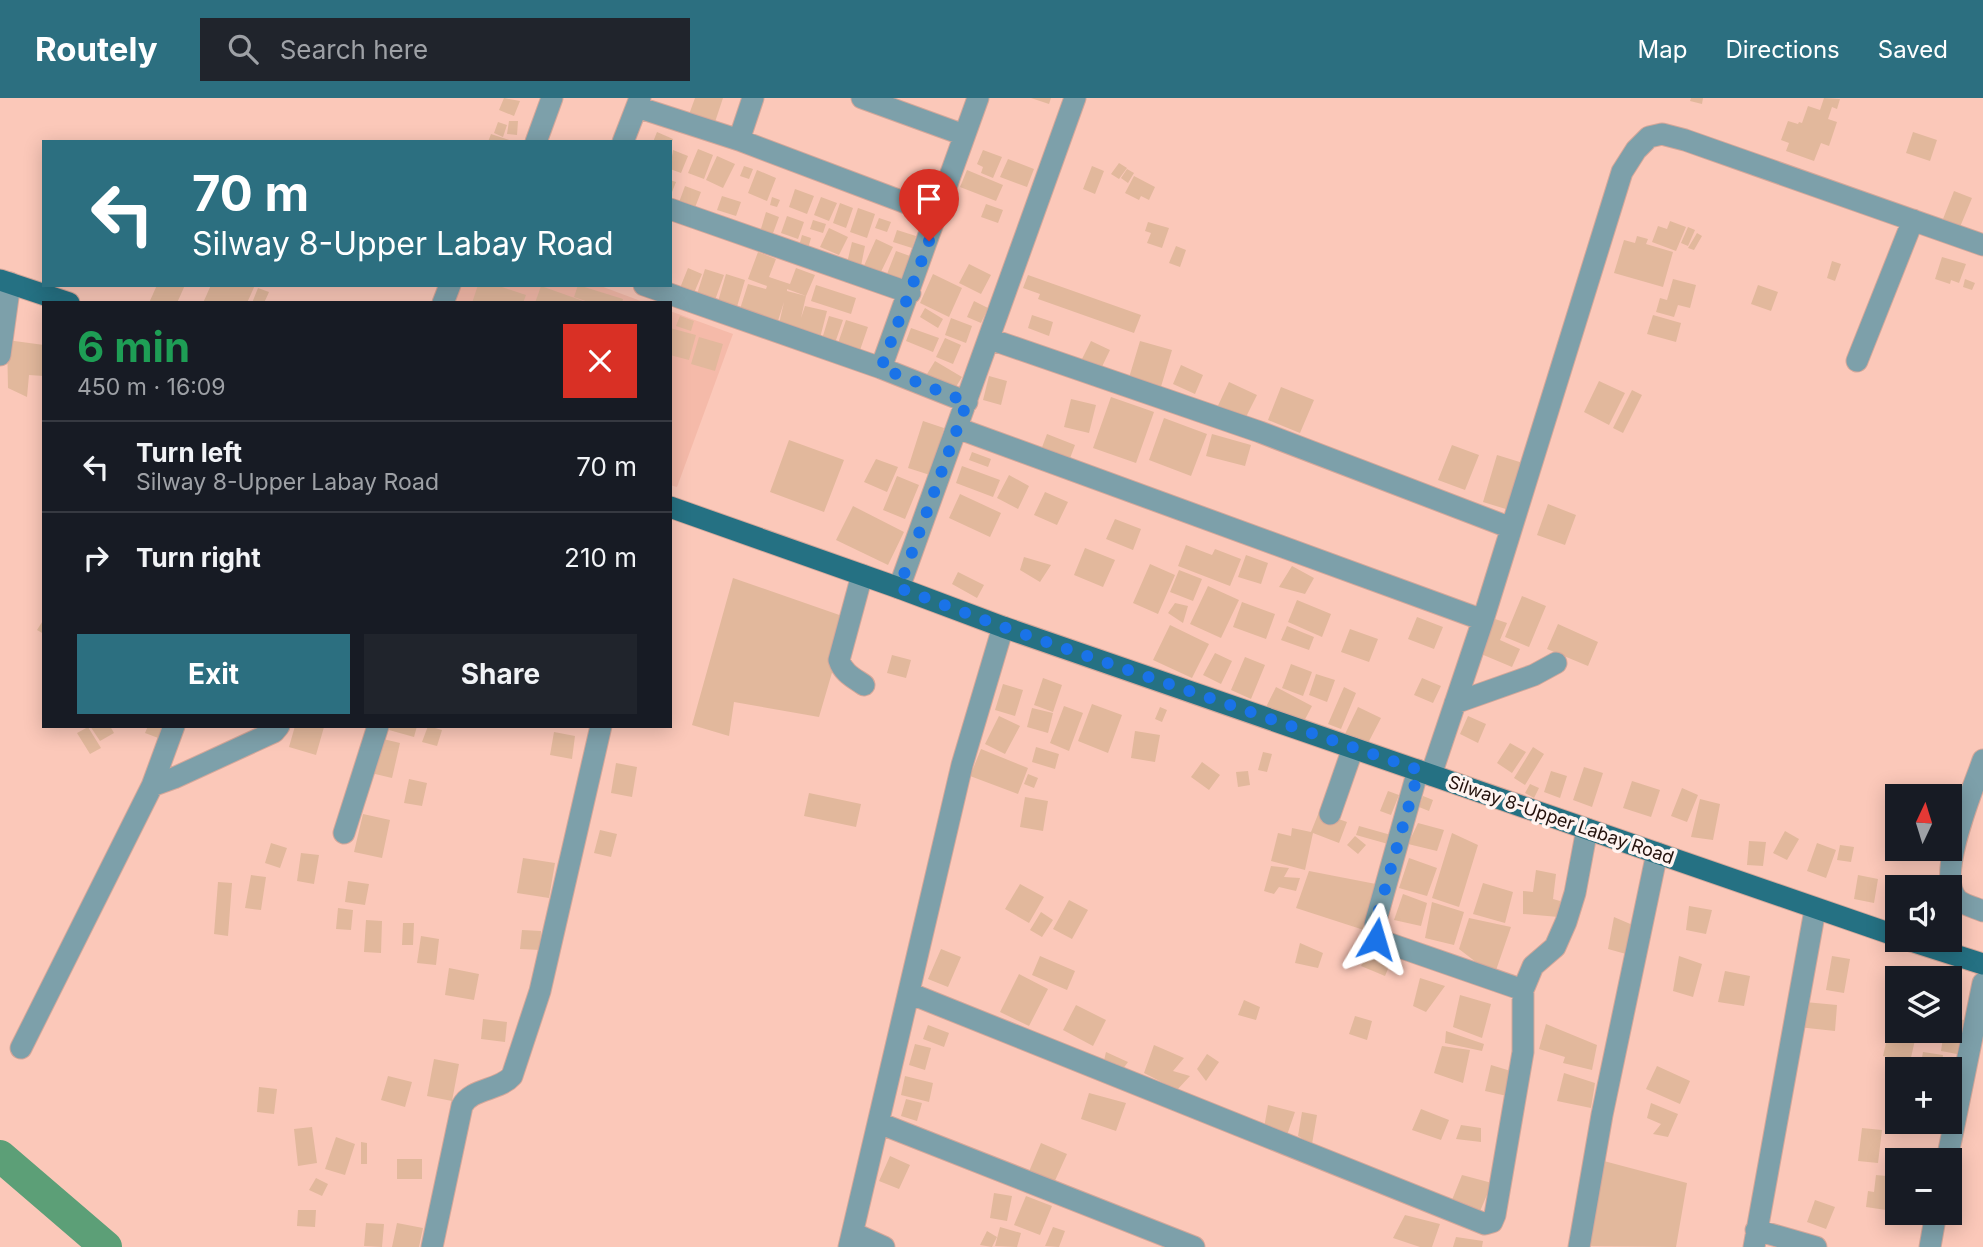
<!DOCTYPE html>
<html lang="en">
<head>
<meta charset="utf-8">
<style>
  body { margin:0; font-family:Inter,sans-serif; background:#20242c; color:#f1f3f6; height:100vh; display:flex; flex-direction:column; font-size:26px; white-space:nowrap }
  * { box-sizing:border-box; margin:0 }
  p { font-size:23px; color:#9ea1a6 }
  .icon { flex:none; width:38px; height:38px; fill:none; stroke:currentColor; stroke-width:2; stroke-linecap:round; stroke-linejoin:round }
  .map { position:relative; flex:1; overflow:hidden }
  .details { position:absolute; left:42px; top:203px; width:630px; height:427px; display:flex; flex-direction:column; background:#171b24; border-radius:0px; box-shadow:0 4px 18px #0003 }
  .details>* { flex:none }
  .top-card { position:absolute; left:42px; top:42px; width:630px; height:147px; border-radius:0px; box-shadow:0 4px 18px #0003; background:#2c6f80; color:#fff; overflow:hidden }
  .needle { width:46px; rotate:4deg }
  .controls { position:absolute; left:1885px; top:686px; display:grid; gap:14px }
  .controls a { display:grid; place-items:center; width:77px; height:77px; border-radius:0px; background:#171b24; box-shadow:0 4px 18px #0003; font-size:35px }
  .pin { position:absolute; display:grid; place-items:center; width:60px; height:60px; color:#fff; margin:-72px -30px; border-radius:50% 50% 50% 0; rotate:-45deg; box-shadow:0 0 7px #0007 }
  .pin .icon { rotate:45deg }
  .me { position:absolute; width:77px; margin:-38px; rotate:7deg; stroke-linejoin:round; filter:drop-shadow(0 0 5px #0008) }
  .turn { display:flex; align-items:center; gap:24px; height:147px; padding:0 35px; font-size:32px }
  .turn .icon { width:91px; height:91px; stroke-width:2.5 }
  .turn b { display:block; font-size:49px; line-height:60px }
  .round { display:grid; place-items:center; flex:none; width:74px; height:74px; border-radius:0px; background:#20242c }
  .summary { display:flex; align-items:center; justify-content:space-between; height:119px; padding:0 35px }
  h1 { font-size:42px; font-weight:700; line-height:52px; color:#1e9e55 }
  .primary-button { display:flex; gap:14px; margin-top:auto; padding:14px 35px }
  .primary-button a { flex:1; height:80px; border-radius:0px; background:#2c6f80; color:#fff; font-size:28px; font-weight:700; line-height:80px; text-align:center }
  .primary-button a+a { background:#20242c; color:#f1f3f6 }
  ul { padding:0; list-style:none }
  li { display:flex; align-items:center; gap:21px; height:91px; padding:0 35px; border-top:2px solid #363941 }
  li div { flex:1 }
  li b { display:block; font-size:26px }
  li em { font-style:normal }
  header { display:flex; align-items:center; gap:42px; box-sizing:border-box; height:98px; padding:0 35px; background:#2c6f80; color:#fff }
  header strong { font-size:33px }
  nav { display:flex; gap:38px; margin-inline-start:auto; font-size:24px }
  .search { width:490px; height:63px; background:#20242c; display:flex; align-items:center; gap:18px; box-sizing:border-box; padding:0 24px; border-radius:0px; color:#9ea1a6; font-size:26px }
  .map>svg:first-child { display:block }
</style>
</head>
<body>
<header>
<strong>Routely</strong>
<div class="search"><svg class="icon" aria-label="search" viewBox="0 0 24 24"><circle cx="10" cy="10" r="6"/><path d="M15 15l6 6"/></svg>Search here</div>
<nav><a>Map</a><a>Directions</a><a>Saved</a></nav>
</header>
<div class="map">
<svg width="1983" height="1149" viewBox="0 0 1983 1149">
  <rect width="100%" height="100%" fill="#fbc8b9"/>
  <path fill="#f5baa9" d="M460,187H598L646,205H453Z
    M670,213L733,236L677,389L670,387Z"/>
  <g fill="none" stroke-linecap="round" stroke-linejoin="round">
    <path stroke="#5c9f77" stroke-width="32" d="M0,1058L106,1149"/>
  </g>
  <path fill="#e2b89c" d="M504,0L520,3L514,18L499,12Z
    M695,0H723L713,30L687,22Z
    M1031,0H1051L1049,6Z
    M1691,0H1703L1702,6L1690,3Z
    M1824,0L1840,1L1837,11L1832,9L1828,21L1837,24L1829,48L1821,45L1814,63L1786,53L1789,45L1781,42L1788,23L1798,26L1799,24L1802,25L1808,8L1820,12Z
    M509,23H518L517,37L507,36Z
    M498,24L507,27L503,39L494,35Z
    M657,34L673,41L672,44H653Z
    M1913,34L1937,42L1930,63L1906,55Z
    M491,36L512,43V44H488Z
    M698,51L713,57L704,81L688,75Z
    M673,52L688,58L681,75L670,71Z
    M983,52L1002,59L993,80L981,75L983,69L977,66Z
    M717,58L735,66L723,90L706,82Z
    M1008,61L1034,71L1027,89L1000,79Z
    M1119,65L1127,70L1119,81L1111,76Z
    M744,68L753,71L749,81L740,78Z
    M1092,68L1104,73L1095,96L1083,91Z
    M1127,71L1134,75L1128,85L1121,80Z
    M757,72L776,80L767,103L748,95Z
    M967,72L1003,87L996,103L960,89Z
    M1134,78L1155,89L1149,102L1141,98L1139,102L1125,95Z
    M670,82L676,84L670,99Z
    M685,88L701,94L694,112L678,107Z
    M795,91L814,98L807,116L789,109Z
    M1954,93L1972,100L1960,129L1943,121Z
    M722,98L741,104L736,118L717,112Z
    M772,99L780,102L777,109L770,107Z
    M821,99L837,105L829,123L814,117Z
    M840,105L853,110L846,130L833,125Z
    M986,106L1003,112L998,125L981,119Z
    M858,110L875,116L867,140L850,134Z
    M766,114L779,119L772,138L760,134Z
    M787,118L804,124L798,141L781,135Z
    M879,120L891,124L887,134L875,130Z
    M813,122L826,126L823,135L810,131Z
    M1670,123L1686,129L1676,153L1652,144L1658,128L1667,131Z
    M1148,124L1169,130L1162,150L1147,145L1151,135L1145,133Z
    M1688,129L1695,132L1688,148L1681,145Z
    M829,130L848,139L839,157L820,149Z
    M897,132L916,138L912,150L893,144Z
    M1697,135L1702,138L1694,152L1688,150Z
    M802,137L811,140L807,154L798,152Z
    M1637,138L1648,141L1646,146L1673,154L1663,189L1614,175L1624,142L1635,145Z
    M876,141L893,149L879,178L863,170Z
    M852,144L865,148L861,168L847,165Z
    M1176,148L1186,152L1180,169L1169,165Z
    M896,153L910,158L901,181L887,176Z
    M758,154L776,161L769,179L790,186L796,170L815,177L806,198L787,191V193L806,198L801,220L805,208L827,213L820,240L778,230L784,204L777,226L739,214L748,186L766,191L767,188L748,181Z
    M1942,159L1966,166L1959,185L1951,182L1950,186L1935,181Z
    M1832,163L1841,166L1835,183L1827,180Z
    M969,166L991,177L981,196L959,185Z
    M688,170L702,176L694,195L680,190Z
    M705,171L724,177L714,205L696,199Z
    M726,176L745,182L736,212L717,207Z
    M933,176L962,190L949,219L920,205Z
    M1028,177L1141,217L1134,235L1038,201L1040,196L1023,190Z
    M1673,181L1696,187L1690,210L1678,207L1674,219L1656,214L1660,200L1667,202Z
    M1965,181L1975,185L1972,192L1963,189Z
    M157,187H185L177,205H149Z
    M211,187H255L247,205H203Z
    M478,187H496L526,197L523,205H472Z
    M578,187L623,201L622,205H591L574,199Z
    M816,187L856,200L851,216L811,203Z
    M1758,187L1778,194L1771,213L1751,206Z
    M541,188L586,204V205H535Z
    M258,190L269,194L264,205H252Z
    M974,203L988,210L981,225L967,219Z
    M925,210L943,221L938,230L920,219Z
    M1032,217L1053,224L1049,238L1028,230Z
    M1653,217L1681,225L1676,244L1647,236Z
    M680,218L694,223L691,233L676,228Z
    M829,218L843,222L835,245L822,241Z
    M951,220L972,228L966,245L945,237Z
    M846,222L868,229L859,255L837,248Z
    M670,230L696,237L689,262L670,257Z
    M911,230L939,240L933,254L906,243Z
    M699,239L723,246L715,273L691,266Z
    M945,240L961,247L953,266L936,259Z
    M7,242L44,247V278L29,277L27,299L8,290Z
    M1091,243L1110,252L1098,277L1079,267Z
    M1140,243L1172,252L1160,292L1128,283Z
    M935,263L962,279L954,292L927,276Z
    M1181,267L1203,277L1195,296L1173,286Z
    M989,278L1007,283L1001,307L983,302Z
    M1599,283L1625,295L1609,327L1584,314Z
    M1229,284L1257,297L1243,325L1216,312Z
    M1281,289L1314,302L1300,335L1268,322Z
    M1632,292L1642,297L1623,335L1613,330Z
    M1111,299L1154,314L1136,365L1093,350Z
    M1071,301L1096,307L1089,335L1064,329Z
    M1164,320L1207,336L1191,378L1149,362Z
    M923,323L944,330L930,377L908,370Z
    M1047,336L1075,347L1069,363L1041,352Z
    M1212,336L1251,347L1245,368L1206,358Z
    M789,342L844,362L824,414L770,394Z
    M1452,347L1479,357L1465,392L1438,382Z
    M972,354L991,361L988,369L969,362Z
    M1497,357L1523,365L1509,412L1483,404Z
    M876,361L898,369L887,394L864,384Z
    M962,368L1000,382L993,399L956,385Z
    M1009,377L1029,388L1018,411L997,400Z
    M897,378L919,387L905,421L883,412Z
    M1045,394L1068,404L1057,427L1034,417Z
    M960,396L1001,415L990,439L949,420Z
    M1548,406L1576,417L1565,447L1537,437Z
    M853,408L904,434L888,467L836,442Z
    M1115,421L1141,431L1133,452L1106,441Z
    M1186,447L1212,457L1215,451L1241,461L1230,488L1178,468Z
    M1085,450L1115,462L1103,489L1074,477Z
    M1246,457L1268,465L1261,486L1238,479Z
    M1024,459L1051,467L1040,484L1020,472Z
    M1150,466L1175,477L1158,516L1133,505Z
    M1292,468L1314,480L1305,496L1279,489Z
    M1179,472L1202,481L1193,503L1170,494Z
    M958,474L984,487L977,500L952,486Z
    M733,480L848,520L819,619L734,604L729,638L692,627Z
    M1208,488L1239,502L1221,540L1190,526Z
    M1522,498L1546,508L1529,549L1505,539Z
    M1297,502L1331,516L1322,539L1288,524Z
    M1242,504L1275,516L1266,541L1233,529Z
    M1175,505L1188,508L1183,525L1168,515Z
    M1417,519L1443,529L1434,551L1408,541Z
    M44,521V536L37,532Z
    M1495,521L1507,525L1500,542L1520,551L1512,569L1481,556Z
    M1558,526L1598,544L1588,568L1547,551Z
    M1170,527L1209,546L1192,580L1153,562Z
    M1287,528L1314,539L1309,552L1281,542Z
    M1350,531L1378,541L1369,564L1341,554Z
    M1215,555L1232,563L1221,586L1203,577Z
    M892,557L911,562L906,580L887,575Z
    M1245,559L1265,567L1251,601L1231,592Z
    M1291,566L1312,574L1303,598L1282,590Z
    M1316,576L1335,582L1327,604L1309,597Z
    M1043,580L1062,587L1053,614L1034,607Z
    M1422,580L1441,588L1433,605L1414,597Z
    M1003,586L1023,592L1015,618L995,612Z
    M1276,589L1312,608L1301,629L1265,611Z
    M1344,589L1356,595L1341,631L1328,626Z
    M1092,606L1122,617L1108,655L1078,643Z
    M1064,608L1083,615L1069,653L1050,645Z
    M1160,609L1167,612L1162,624L1155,621Z
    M1358,609L1381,620L1367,647L1345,636Z
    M1032,610L1053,615L1048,635L1027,629Z
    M999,618L1020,628L1005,656L985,646Z
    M1468,618L1486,626L1478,645L1460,636Z
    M90,628H110L114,635L100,643Z
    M148,628H166L161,641L145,635Z
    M295,628L324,629L316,657L289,649Z
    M390,628H417L414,639L389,632Z
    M428,628L442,632L437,648L422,644Z
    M88,629L101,650L90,656L77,635Z
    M1135,633L1160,637L1155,664L1131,660Z
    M554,634L575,638L572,661L550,657Z
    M379,640L400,645L392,680L371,675Z
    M1510,645L1526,654L1512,675L1497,665Z
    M1036,649L1059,656L1055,671L1032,664Z
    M1533,649L1544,656L1525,687L1514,680Z
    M981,651L1028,670L1018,696L970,678Z
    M1263,654L1272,656L1267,674L1258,672Z
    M1202,664L1220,677L1209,692L1191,679Z
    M616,665L637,669L632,699L611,695Z
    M1584,669L1603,675L1592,709L1573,702Z
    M1248,673L1250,687L1238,689L1236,674Z
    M1551,673L1567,678L1560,700L1544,694Z
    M1028,676L1038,680L1034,690L1024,686Z
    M409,681L427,685L422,708L404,705Z
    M1632,683L1660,692L1651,719L1623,710Z
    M1530,686L1539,690L1534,700L1525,695Z
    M1682,690L1698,697L1687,724L1671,718Z
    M1388,693L1399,697L1391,717L1380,713Z
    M809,695L861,706L856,729L804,718Z
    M1423,698L1433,702L1429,713L1419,709Z
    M1025,699L1048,703L1043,733L1020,729Z
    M1700,701L1720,706L1713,742L1691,739Z
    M1319,714L1347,724L1339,745L1313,735L1305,772L1271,763L1278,735L1291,738L1292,730L1311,734Z
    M363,716L390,722L382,760L354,754Z
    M1418,725L1444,732L1437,753L1408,746Z
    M1359,728L1391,737L1388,746L1356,737Z
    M600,732L617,736L611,759L594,755Z
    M1785,733L1799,741L1787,762L1773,755Z
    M1452,735L1478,747L1459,809L1432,800Z
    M1355,738L1366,747L1358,756L1347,747Z
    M1749,743L1766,744L1763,768L1747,767Z
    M271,745L287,750L280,770L265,765Z
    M1817,745L1836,752L1826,780L1807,773Z
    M1840,747L1854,749L1851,764L1837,762Z
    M301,755L319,757L314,786L297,783Z
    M523,760L555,765L549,800L517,795Z
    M1409,760L1437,770L1427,798L1399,790Z
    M1271,768L1289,770L1284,779L1300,780L1296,793L1279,789L1274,796L1264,793Z
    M1536,772L1556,776L1553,801L1560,803L1559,819L1523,816V793L1533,794Z
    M1309,773L1381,787L1370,834L1296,810Z
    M251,777L266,779L261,812L245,810Z
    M1858,777L1878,781L1874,805L1854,801Z
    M1889,779L1908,782L1907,789H1897V808L1885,806Z
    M348,783L369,786L365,807L345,804Z
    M1919,783L1934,789H1916Z
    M218,784L232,785L228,838L214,836Z
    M1483,785L1513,794L1505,825L1473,816Z
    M1020,786L1044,799L1029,825L1005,811Z
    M1403,796L1427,805L1421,828L1394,822Z
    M1069,802L1088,812L1072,841L1053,831Z
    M1432,804L1464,814L1454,847L1425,840Z
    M1689,808L1712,812L1706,836L1686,832Z
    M338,810L353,812L351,832L336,831Z
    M1041,814L1053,822L1042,839L1030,832Z
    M1614,819L1635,828L1626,856L1608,851Z
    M1469,820L1511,829L1494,878L1459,851Z
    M366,822L382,823L381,855L364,854Z
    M403,825H414L413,847H402Z
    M522,832L541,833L540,852L520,851Z
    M421,838L439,841L436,867L417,865Z
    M1300,845L1323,855L1318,870L1295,865Z
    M1372,847L1394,856L1385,878L1361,868Z
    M941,851L961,859L948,889L928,881Z
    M1040,858L1075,873L1067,892L1032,877Z
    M1679,858L1702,866L1693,899L1673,893Z
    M1832,858L1850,861L1844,895L1826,892Z
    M449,870L479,876L474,902L445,897Z
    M1725,873L1750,878L1744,908L1718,904Z
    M1019,876L1048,891L1029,928L1000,914Z
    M1420,880L1445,888L1426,914L1413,908Z
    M1460,897L1491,906L1482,940L1453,929Z
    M1244,902L1260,909L1256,922L1238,917Z
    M1805,904L1837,907L1835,933L1798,929Z
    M1076,907L1106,922L1093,948L1063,932Z
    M1355,918L1372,923L1367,942L1349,936Z
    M1892,919L1897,920V933H1917L1910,964L1883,958Z
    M1950,920L1964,922L1957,956L1941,953L1944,933H1950Z
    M483,921L507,924L505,944L481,941Z
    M1546,926L1597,947L1592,972L1563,965L1565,959L1539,951Z
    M928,927L949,935L944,949L923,941Z
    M1446,933L1484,946L1482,953L1445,945Z
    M915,946L931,950L925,972L909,967Z
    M1154,947L1184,960L1173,973L1190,978L1177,992L1144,975Z
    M1442,948L1470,952L1463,985L1434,975Z
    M1106,954L1128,964L1119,976L1102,971Z
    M1923,954L1943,957L1941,971H1920Z
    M1207,956L1219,964L1206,983L1197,971Z
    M434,961L459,966L452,1003L427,998Z
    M1491,967L1514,974L1507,998L1485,993Z
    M1657,968L1690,983L1680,1006L1646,991Z
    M1564,975L1595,985L1591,1010L1557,1003Z
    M388,978L412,984L405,1009L381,1002Z
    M905,978L933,985L929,1004L901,997Z
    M259,989L277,991L274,1016L257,1014Z
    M1089,995L1126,1005L1116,1033L1081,1021Z
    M906,1001L922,1005L917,1023L901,1018Z
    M1651,1005L1678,1016L1668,1039L1653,1036L1661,1026L1647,1020Z
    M1268,1007L1295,1014L1286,1040L1264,1030Z
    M1421,1011L1449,1022L1441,1042L1412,1032Z
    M1302,1014L1317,1017L1312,1046L1298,1038Z
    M1461,1027L1481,1030V1044L1456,1041Z
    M312,1029L317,1065L298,1068L294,1031Z
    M1862,1030L1882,1032L1878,1065L1858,1063Z
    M336,1039L355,1046L345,1077L325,1071Z
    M361,1044L367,1045V1066H361Z
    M1041,1045L1067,1056L1053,1087L1028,1076Z
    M890,1058L910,1067L899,1091L879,1083Z
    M397,1061H422V1081H397Z
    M1600,1062L1687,1085L1676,1149L1587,1148Z
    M1462,1077L1492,1085L1478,1118L1450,1107Z
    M1876,1077L1897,1079V1096L1888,1095L1886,1112L1866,1109L1868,1093L1874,1094Z
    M316,1080L328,1086L322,1098L309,1092Z
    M994,1095L1012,1098L1007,1123L990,1120Z
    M1026,1098L1052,1108L1040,1137L1014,1127Z
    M1815,1102L1835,1109L1826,1131L1807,1124Z
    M298,1112H316L315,1129L297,1128Z
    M1405,1117L1440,1126L1432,1149H1420L1393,1140Z
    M366,1125L384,1126L382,1149L364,1148Z
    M397,1125L423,1130L419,1149H392Z
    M1000,1129L1021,1135L1017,1149L995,1148Z
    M1053,1129L1065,1133L1059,1149L1045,1148Z
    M987,1133L997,1139L992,1149L980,1147Z
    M1456,1139L1483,1143L1482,1149H1453Z"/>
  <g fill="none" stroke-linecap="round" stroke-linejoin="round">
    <g stroke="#d4a79a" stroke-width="23">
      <path id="minor" d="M862,0L964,37
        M637,9L739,42L938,117
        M739,42L753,0
        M536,44L552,0
        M623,44L640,0
        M670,111L910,195
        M644,187L881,270L967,304
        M443,205L450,187
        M990,241L1260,334L1511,430
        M0,257L10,185
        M1857,263L1913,122
        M881,270L978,0
        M957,330L1483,522
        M862,477L839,562C843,575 854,580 864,587
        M899,490L1075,0
        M1455,605L1534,577L1556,565
        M1983,662C1974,689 1934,780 1958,802C1964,807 1976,810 1983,813
        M1418,672L1375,826L1376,841L1523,892
        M1431,677L1483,522L1622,74L1636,52L1649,39L1662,36L1685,42L1983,147
        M152,688L174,680L274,634L279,628
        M1330,716L1353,650
        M344,735L378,628
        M909,895L1485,1126L1492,1124L1495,1117L1523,954V892L1533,868L1555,849L1566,824L1575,795L1587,731
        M21,950L152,688L174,628
        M879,1025L1194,1149
        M1947,1062L1983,885
        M1756,1132L1816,1149
        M853,1135L884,1149
        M432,1149L462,1008C471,990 499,993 512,978L540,893L601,628
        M849,1149L962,667L1003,529
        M1579,1149L1602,1017L1657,755
        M1754,1149L1815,812
        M1930,1149L1936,1115"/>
    </g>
    <g stroke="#d4a79a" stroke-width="23">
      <path id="major" d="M0,182L69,205
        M670,409L899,490L1003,529L1897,838
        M1908,842L1983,866"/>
    </g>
    <use href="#minor" stroke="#7da0aa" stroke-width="21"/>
    <use href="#major" stroke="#257183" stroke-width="21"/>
  </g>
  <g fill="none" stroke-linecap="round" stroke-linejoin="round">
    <path stroke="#1a73e8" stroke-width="12" stroke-dasharray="0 21.6" d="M929,143L881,270L967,304L899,490L1003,529L1419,672L1375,826L1374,836L1376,841"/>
  </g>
  <g text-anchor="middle" stroke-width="7" stroke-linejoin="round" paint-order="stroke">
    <g font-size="18" fill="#24120d" stroke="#fff4f1">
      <text transform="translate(1561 722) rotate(19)" y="6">Silway 8-Upper Labay Road</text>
    </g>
  </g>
</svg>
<div class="controls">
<a><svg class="needle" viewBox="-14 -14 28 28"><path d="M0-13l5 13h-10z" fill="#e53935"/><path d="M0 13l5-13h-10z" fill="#9ea1a6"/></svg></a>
<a><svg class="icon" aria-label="sound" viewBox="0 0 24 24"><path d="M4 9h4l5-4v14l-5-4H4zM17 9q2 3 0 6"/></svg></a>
<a><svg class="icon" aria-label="layers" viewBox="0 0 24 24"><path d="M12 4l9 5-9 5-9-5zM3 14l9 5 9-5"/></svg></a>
<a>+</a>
<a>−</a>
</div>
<div class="pin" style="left:929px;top:143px;background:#d93025"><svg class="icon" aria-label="arrive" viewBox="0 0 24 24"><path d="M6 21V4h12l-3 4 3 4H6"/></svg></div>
<svg class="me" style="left:1376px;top:841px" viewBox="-20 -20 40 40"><path d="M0-17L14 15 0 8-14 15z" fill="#1a73e8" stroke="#fff" stroke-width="4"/></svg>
<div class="top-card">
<div class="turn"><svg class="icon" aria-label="left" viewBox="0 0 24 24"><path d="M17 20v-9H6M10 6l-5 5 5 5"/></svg><div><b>70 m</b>Silway 8-Upper Labay Road</div></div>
</div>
<section class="details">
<div class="summary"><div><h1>6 min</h1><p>450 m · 16:09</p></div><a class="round" style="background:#d93025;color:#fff"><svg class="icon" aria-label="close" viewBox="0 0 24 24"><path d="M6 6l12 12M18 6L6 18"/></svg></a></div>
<ul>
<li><svg class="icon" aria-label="left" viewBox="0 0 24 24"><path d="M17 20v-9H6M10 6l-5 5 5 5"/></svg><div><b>Turn left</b><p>Silway 8-Upper Labay Road</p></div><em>70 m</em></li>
<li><svg class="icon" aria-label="right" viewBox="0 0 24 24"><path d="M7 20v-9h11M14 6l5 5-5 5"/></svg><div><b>Turn right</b></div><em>210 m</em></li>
</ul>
<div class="primary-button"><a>Exit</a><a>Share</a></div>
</section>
</div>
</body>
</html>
